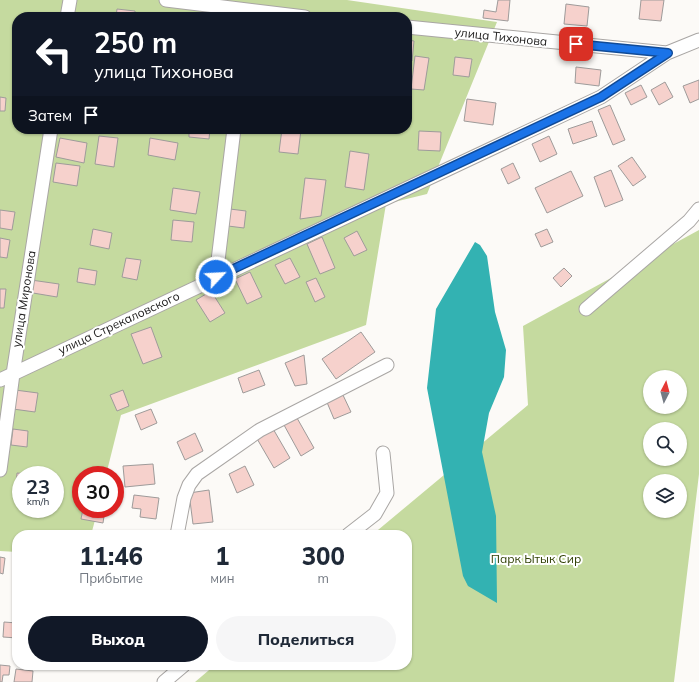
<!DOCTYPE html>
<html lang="ru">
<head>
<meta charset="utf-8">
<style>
  body { margin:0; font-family:Mulish,sans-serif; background:#f6f6f7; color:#1f2937; height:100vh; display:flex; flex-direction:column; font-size:15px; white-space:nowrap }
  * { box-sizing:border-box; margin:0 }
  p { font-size:13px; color:#747a83 }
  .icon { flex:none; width:22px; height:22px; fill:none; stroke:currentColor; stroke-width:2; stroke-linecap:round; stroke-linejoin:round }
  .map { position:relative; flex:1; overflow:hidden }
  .drawer { position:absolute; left:12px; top:530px; width:400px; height:140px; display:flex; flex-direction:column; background:#fff; border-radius:16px; box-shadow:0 1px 3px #0004 }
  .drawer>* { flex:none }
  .hud { position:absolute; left:12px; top:12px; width:400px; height:122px; border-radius:16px; box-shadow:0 1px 3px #0004; background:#111827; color:#fff; overflow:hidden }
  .needle { width:26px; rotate:6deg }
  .controls { position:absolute; left:643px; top:370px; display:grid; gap:8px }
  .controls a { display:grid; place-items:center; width:44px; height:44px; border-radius:50%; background:#fff; box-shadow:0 1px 3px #0004; font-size:20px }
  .speed { position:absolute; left:12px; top:466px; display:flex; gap:8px; font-size:20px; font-weight:700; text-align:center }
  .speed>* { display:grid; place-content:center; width:52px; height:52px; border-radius:50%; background:#fff; box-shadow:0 1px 3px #0004; line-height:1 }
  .speed small { font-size:10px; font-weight:400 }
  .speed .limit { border:6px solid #d22; background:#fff; color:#111 }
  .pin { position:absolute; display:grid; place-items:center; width:34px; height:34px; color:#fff; margin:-17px; border-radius:8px; box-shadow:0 2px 6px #0006 }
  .me { position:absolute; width:44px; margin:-22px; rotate:65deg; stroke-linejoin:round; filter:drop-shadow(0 0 3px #0008) }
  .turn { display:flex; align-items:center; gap:14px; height:84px; padding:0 16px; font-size:18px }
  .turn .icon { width:52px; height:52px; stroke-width:2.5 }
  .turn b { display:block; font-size:28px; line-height:34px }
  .then { display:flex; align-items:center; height:38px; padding:0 16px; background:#0003; gap:8px; font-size:15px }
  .eta { display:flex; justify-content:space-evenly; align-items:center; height:68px; text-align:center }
  .eta b { font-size:24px; font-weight:800; line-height:28px }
  .button { display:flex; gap:8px; margin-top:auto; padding:8px 16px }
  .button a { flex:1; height:46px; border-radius:24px; background:#111827; color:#fff; font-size:16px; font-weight:800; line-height:46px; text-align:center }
  .button a+a { background:#f6f6f7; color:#1f2937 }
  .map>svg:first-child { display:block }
</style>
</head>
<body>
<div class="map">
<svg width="699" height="682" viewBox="0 0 699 682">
  <rect width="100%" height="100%" fill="#fcfaf7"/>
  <path fill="#c5da9f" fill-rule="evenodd" d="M0,0H347L497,22L427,194L386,204L366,325L121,415L106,475H81V509H98L91,535H17V552L0,551ZM17,17H407V129H17ZM21,475H55V509H21Z
    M699,230V474L674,682H195L215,665H407V535H372L528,405L523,326ZM650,377H680V407H650ZM650,429H680V459H650ZM650,481H680V511H650Z"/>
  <path fill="#33b2b2" d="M475,242L480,245L487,256L495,312L506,350L504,377L489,413L482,452L496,516L497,603L468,586L463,576L427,388L436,309Z"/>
  <path fill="#f6d1cc" stroke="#9e9b9a" d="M498,0H510L508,21L483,18L484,10L496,12Z
    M641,0H664L661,21L639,19Z
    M566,4L589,7L587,26L564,24Z
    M117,9L135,11V17H116Z
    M407,40L414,41L412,61L407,60Z
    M415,56L429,58L424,90L411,89Z
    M455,57L472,59L469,77L453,75Z
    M576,67L601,70L599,86L575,83Z
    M699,80V99L690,103L683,86Z
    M665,82L673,97L659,105L651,90Z
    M641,85L647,97L631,105L625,93Z
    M0,97L6,98L5,111H0Z
    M467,99L496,103L493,125L464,121Z
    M610,105L625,140L613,145L598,110Z
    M592,121L597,136L573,144L568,129Z
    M189,129H210L209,139L189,137Z
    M282,129L301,130L298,154L279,152Z
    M419,131L441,132L440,151L418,150Z
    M99,136L118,138L114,167L95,164Z
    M549,136L557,154L540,162L532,144Z
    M60,138L87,143L84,163L56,157Z
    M150,138L178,143L175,160L148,155Z
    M350,151L369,154L364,190L345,187Z
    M632,157L646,177L633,186L618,166Z
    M56,163L80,166L77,186L53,182Z
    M513,163L520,178L508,184L501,169Z
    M611,170L623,200L605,207L594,177Z
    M571,171L583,196L547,213L535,188Z
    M305,178L326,180L321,216L300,219Z
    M173,188L200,192L196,214L170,210Z
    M230,209L246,211L244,228L228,226Z
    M0,210L15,212L12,230L0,228Z
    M173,220L194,222L192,242L171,240Z
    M93,229L112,233L109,249L90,245Z
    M547,229L553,242L541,247L535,234Z
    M357,231L367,250L354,256L344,238Z
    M322,237L335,268L320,274L307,244Z
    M0,238L10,240L7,258L0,257Z
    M126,258L141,260L137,280L122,277Z
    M290,258L300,277L285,284L275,265Z
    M79,268L97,271L95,285L77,282Z
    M564,268L572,276L561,287L553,278Z
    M250,272L262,297L247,304L235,279Z
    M316,278L325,297L315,302L306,282Z
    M31,280L59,284L57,297L33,293Z
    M0,289H6L4,308H0Z
    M211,291L225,313L210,322L196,300Z
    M151,327L162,357L143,364L131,334Z
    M361,332L375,352L336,379L322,359Z
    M304,355L307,384L295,386L285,363Z
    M259,370L265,385L243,393L238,378Z
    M15,390L38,393L35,412L13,409Z
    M123,390L129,406L117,411L110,395Z
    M342,393L351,412L334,419L326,400Z
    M151,409L157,423L141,430L135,415Z
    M297,418L314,448L301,456L284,425Z
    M272,427L290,458L274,468L256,437Z
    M13,429L28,431L27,447L11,445Z
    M195,433L203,451L185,460L177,442Z
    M153,464L155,484L125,487L123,466Z
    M245,466L254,485L237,493L229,474Z
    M17,473L38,475H21V488L16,487Z
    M209,490L213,522L193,524L189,493Z
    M134,495L159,498L156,519L140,517L141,509L132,508Z
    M83,509H105L103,523L81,519Z
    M0,557L5,558L3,574L0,573Z
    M4,622L17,623V638L3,637Z
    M0,665L10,666L9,675H3L2,682H0Z
    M16,669L33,671L32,682H14Z"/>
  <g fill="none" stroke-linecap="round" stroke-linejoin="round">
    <g stroke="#a9a6a4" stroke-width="15">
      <path id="street" d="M166,0L305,17
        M67,17L70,0
        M407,27L667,53
        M216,277L234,129
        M586,309L689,221L699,209
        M0,380L601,97L667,53L699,40
        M0,470L13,374L51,129
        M177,535L184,498L189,485L197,474L260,430L387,365
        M348,535L375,514L387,493L383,453
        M164,682L184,665"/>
    </g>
    <use href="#street" stroke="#fff" stroke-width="13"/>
  </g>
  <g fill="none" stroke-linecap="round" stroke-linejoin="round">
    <g stroke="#114b97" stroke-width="10">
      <path id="route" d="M216,277L601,97L668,53L576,44"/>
    </g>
    <use href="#route" stroke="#1a73e8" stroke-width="7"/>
  </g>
  <g text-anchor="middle" stroke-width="4" stroke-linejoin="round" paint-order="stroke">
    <g font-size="12" fill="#222121" stroke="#fff">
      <text transform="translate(501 37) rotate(6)" y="4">улица Тихонова</text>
      <text transform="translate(24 299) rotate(-81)" y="4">улица Миронова</text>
      <text transform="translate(119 323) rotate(-25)" y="4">улица Стрекаловского</text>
    </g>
    <g font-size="12" fill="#314005" stroke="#fff">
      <text x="536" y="563">Парк Ытык Сир</text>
    </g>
  </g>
</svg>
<div class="controls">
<a><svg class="needle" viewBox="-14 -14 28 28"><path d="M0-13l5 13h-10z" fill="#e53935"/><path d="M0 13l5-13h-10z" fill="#747a83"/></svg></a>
<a><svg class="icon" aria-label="search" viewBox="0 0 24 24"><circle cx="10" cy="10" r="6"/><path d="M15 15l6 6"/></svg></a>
<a><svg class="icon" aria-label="layers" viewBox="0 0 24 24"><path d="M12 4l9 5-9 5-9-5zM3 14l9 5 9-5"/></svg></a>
</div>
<div class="speed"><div>23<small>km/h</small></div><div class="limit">30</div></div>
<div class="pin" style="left:576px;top:44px;background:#d93025"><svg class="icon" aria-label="arrive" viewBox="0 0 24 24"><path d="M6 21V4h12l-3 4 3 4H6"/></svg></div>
<svg class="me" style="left:216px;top:277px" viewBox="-20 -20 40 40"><circle r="17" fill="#1a73e8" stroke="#fff" stroke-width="3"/><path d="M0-11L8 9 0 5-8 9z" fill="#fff"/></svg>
<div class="hud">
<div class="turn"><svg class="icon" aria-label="left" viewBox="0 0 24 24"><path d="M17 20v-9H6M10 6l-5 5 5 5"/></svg><div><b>250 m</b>улица Тихонова</div></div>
<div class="then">Затем<svg class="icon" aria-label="arrive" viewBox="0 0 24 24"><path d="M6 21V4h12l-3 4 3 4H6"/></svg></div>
</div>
<section class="drawer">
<div class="eta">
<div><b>11:46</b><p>Прибытие</p></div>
<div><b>1</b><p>мин</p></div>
<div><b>300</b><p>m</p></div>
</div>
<div class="button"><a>Выход</a><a>Поделиться</a></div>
</section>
</div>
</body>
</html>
